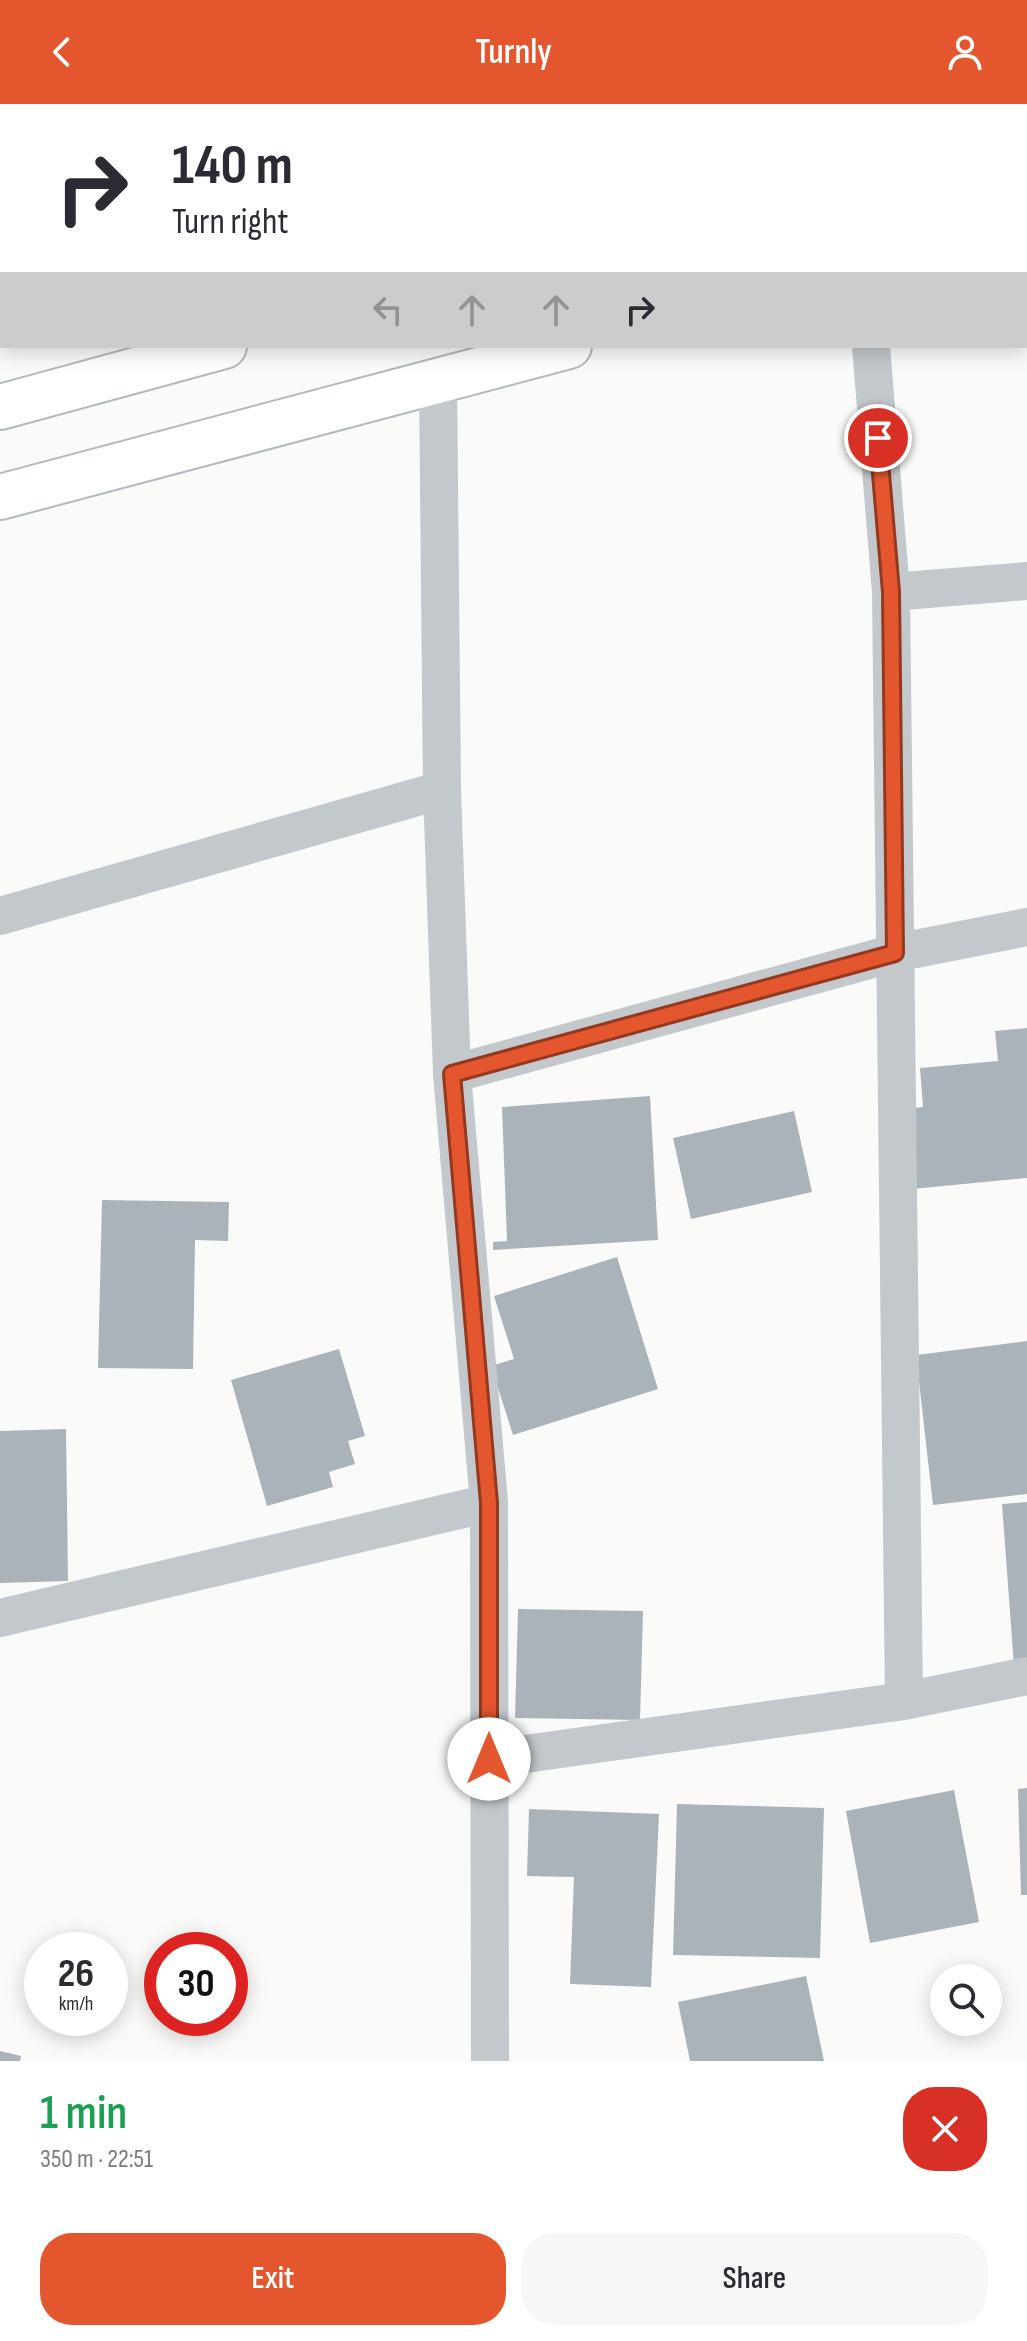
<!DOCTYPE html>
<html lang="en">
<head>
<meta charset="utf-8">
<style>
  body { margin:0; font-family:"Sofia Sans Condensed",sans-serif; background:#f7f7f7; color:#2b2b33; height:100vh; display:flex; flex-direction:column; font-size:30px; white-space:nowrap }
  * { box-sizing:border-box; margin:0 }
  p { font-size:26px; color:#7c7c81 }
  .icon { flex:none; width:44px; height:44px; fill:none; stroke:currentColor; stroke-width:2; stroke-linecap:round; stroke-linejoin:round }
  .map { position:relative; height:1957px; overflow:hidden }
  .drawer { display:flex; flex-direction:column; background:#fff; flex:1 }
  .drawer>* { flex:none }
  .top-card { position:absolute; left:0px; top:0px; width:1028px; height:244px; box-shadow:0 4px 20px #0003; background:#fff; color:#2b2b33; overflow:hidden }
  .buttons { position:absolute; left:930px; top:1860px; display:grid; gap:16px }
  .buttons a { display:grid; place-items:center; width:72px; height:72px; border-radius:50%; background:#fff; box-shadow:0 4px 20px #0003; font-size:40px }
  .speed { position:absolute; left:24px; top:1828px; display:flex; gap:16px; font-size:40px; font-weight:700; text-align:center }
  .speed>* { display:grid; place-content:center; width:104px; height:104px; border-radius:50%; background:#fff; box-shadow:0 4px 20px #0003; line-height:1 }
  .speed small { font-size:20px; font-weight:400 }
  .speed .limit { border:12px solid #d22; background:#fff; color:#111 }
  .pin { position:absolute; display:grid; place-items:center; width:68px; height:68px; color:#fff; margin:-34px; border:4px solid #fff; border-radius:50%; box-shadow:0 2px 8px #0007 }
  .me { position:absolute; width:88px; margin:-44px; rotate:0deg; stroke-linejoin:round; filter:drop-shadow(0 0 6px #0008) }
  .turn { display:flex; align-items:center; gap:28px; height:168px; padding:0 40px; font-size:36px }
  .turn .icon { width:104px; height:104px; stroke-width:2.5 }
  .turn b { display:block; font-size:56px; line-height:68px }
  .lanes { display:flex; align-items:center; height:76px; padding:0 40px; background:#0003; justify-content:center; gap:40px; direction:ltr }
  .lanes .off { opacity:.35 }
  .round { display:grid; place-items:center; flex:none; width:84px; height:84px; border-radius:32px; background:#f7f7f7 }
  .headline { display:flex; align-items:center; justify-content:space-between; height:136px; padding:0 40px }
  h1 { font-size:48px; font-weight:600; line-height:60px; color:#1e9e55 }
  .action { display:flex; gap:16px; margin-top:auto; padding:16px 40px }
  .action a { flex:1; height:92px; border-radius:32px; background:#e4572e; color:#fff; font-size:32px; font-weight:600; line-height:92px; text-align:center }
  .action a+a { background:#f7f7f7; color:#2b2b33 }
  header { display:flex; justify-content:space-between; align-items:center; height:104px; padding:0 40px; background:#e4572e; color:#fff; font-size:36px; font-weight:600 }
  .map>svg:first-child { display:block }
</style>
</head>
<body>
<header><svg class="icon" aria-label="back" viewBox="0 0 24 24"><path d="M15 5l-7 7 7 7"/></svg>Turnly<svg class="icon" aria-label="person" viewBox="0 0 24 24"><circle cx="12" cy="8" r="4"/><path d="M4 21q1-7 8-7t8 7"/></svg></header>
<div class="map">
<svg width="1027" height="1957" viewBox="0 0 1027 1957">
  <rect width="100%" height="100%" fill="#fafaf8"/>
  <path fill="#aab3b9" d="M1027,924V1074L912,1085L905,1005L923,1003L920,964L998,957L995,927Z
    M650,992L658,1136L493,1146V1138L507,1137L502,1003Z
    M794,1007L812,1088L691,1115L673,1034Z
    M102,1096L229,1098L228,1137L195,1136L193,1265L98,1264Z
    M617,1153L658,1285L513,1331L491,1262L514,1255L494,1192Z
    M1027,1237V1390L933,1401L916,1251Z
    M339,1245L365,1332L348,1337L355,1360L329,1368L333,1383L267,1402L231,1276Z
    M66,1325L68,1477L0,1479V1327Z
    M1027,1398V1561L1014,1562L1002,1400Z
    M518,1505L643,1507L640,1616L515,1614Z
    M1027,1684V1791H1021L1018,1685Z
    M954,1686L979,1818L870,1839L846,1707Z
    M677,1700L824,1704L820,1854L673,1851Z
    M529,1705L659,1710L651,1883L570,1880L574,1773L527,1772Z
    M806,1872L824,1957H690L678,1898Z
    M0,1947L21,1952L20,1957H0Z"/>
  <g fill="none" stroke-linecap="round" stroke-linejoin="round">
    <g stroke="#b3babf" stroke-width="48">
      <path id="secondary" d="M1026,25H1027
        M1026,123H1027
        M0,303L224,242
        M0,393L569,242"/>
    </g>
    <path stroke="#c3c8cc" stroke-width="38" d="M871,242L891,488L904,1597
      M438,277L442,686L452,970L489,1399L490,1957
      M891,488L1027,477
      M0,812L442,686
      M452,970L895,849L1027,823
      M0,1514L489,1399
      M489,1655L904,1597L1027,1572"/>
    <use href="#secondary" stroke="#fff" stroke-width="44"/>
  </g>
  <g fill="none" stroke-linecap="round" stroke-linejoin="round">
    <g stroke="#94391e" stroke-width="20">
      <path id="route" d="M489,1655V1399L452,970L895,849L891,488L878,334"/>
    </g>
    <use href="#route" stroke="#e4572e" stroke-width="14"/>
  </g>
</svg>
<div class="buttons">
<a><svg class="icon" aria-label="search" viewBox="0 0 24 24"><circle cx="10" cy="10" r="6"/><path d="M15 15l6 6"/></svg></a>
</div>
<div class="speed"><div>26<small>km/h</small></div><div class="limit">30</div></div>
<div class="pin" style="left:878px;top:334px;background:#d93025"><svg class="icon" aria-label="arrive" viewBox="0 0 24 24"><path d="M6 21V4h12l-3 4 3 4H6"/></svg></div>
<svg class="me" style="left:489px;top:1655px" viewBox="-20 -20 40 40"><circle r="19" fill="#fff"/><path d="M0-13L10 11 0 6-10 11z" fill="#e4572e"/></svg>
<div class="top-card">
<div class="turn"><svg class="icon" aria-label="right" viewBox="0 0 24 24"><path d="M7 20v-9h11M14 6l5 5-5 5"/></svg><div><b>140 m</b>Turn right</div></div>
<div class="lanes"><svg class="icon off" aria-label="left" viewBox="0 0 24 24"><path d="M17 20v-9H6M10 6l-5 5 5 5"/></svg><svg class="icon off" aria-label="ahead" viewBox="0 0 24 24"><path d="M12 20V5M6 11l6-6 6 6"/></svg><svg class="icon off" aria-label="ahead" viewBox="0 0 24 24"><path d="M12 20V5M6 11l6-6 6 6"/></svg><svg class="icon" aria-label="right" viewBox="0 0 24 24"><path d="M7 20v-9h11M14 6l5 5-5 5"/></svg></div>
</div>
</div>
<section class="drawer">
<div class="headline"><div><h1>1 min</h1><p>350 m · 22:51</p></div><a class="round" style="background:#d93025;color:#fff"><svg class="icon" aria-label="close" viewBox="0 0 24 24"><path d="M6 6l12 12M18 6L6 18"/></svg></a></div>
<div class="action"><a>Exit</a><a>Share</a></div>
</section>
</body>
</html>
